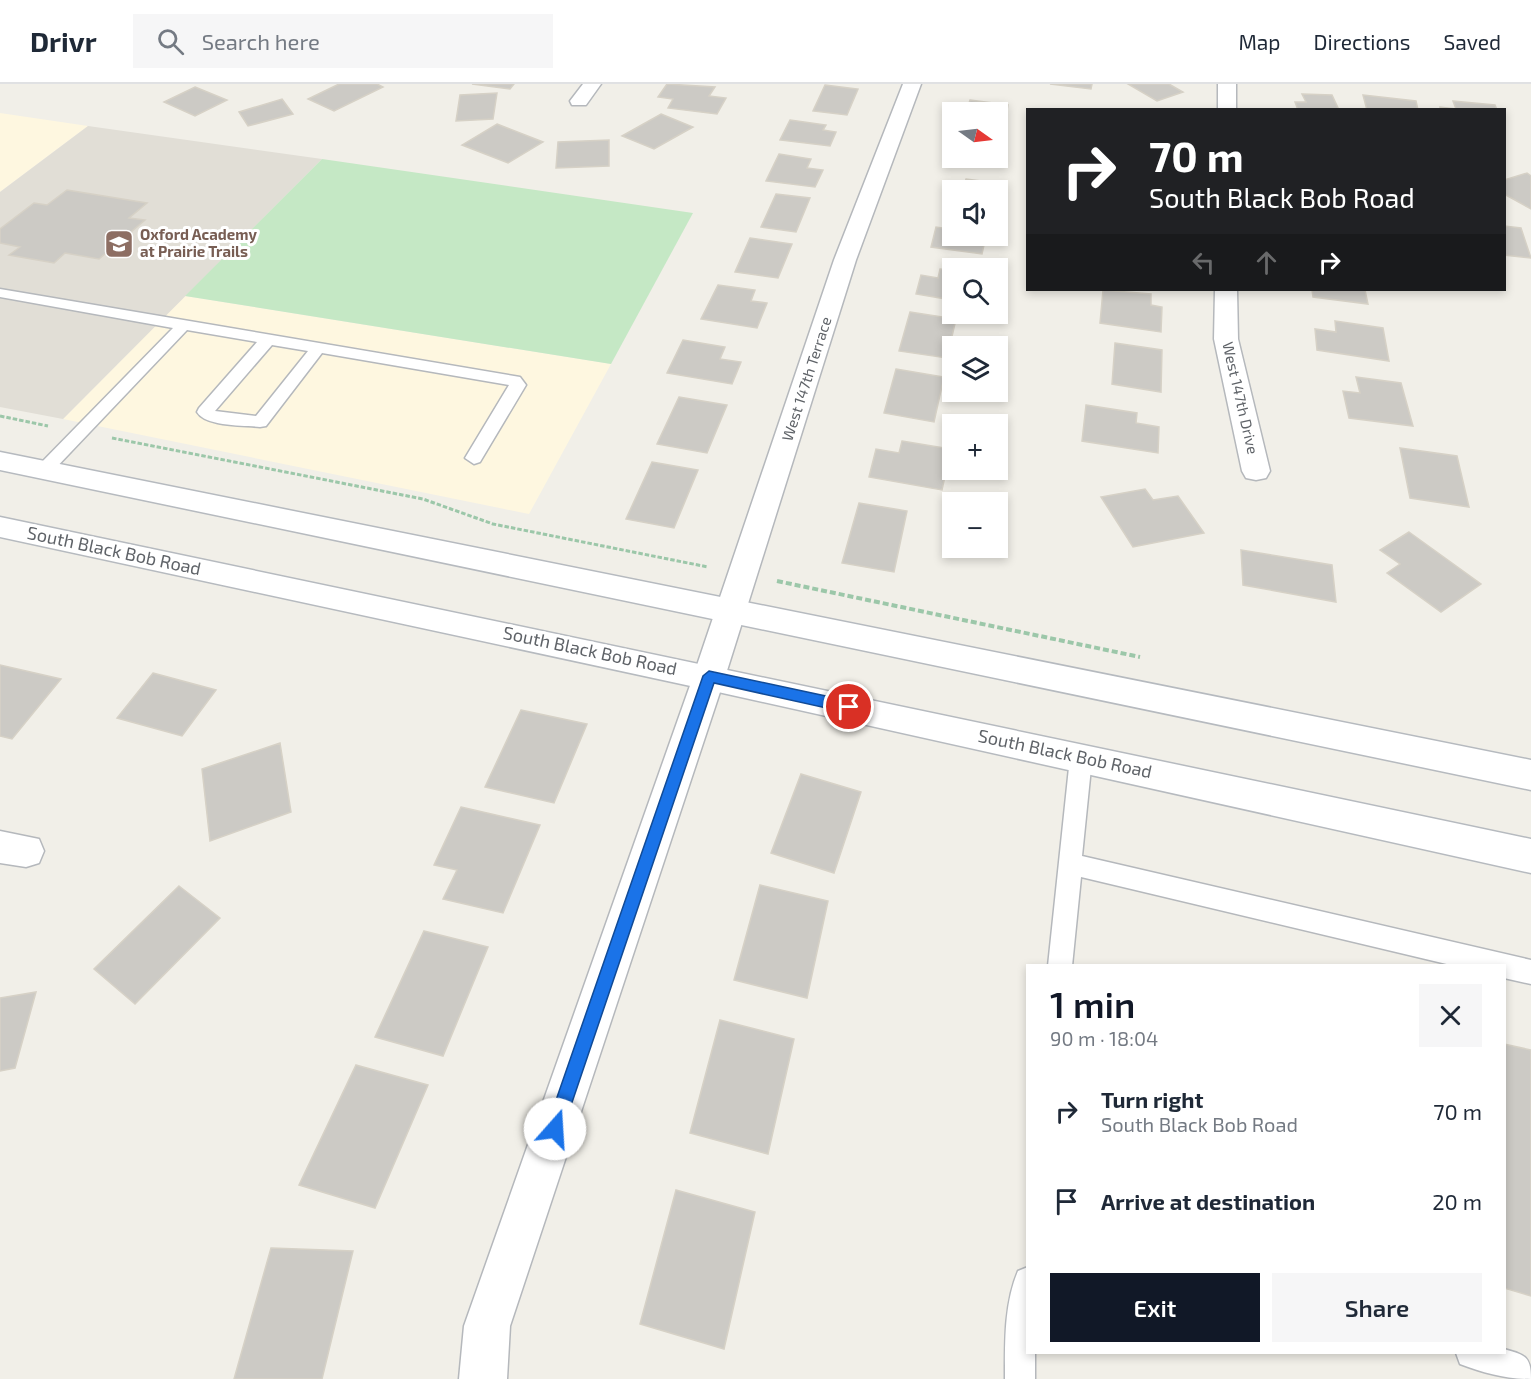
<!DOCTYPE html>
<html lang="en">
<head>
<meta charset="utf-8">
<style>
  body { margin:0; font-family:"Exo 2",sans-serif; background:#f6f6f7; color:#1f2937; height:100vh; display:flex; flex-direction:column; font-size:22px; white-space:nowrap }
  * { box-sizing:border-box; margin:0 }
  p { font-size:20px; color:#747a83 }
  .icon { flex:none; width:33px; height:33px; fill:none; stroke:currentColor; stroke-width:2; stroke-linecap:round; stroke-linejoin:round }
  .map { position:relative; flex:1; overflow:hidden }
  .side { position:absolute; left:1026px; top:880px; width:480px; height:390px; display:flex; flex-direction:column; background:#fff; border-radius:0px; box-shadow:0 3px 9px #0003 }
  .side>* { flex:none }
  .guide { position:absolute; left:1026px; top:24px; width:480px; height:183px; border-radius:0px; box-shadow:0 3px 9px #0003; background:#202124; color:#fff; overflow:hidden }
  .needle { width:39px; rotate:104deg }
  .fabs { position:absolute; left:942px; top:18px; display:grid; gap:12px }
  .fabs a { display:grid; place-items:center; width:66px; height:66px; border-radius:0px; background:#fff; box-shadow:0 3px 9px #0003; font-size:30px }
  .pin { position:absolute; display:grid; place-items:center; width:51px; height:51px; color:#fff; margin:-26px; border:3px solid #fff; border-radius:50%; box-shadow:0 2px 6px #0007 }
  .me { position:absolute; width:66px; margin:-33px; rotate:19deg; stroke-linejoin:round; filter:drop-shadow(0 0 4px #0008) }
  .turn { display:flex; align-items:center; gap:21px; height:126px; padding:0 24px; font-size:27px }
  .turn .icon { width:78px; height:78px; stroke-width:2.5 }
  .turn b { display:block; font-size:42px; line-height:51px }
  .lanes { display:flex; align-items:center; height:57px; padding:0 24px; background:#0003; justify-content:center; gap:30px; direction:ltr }
  .lanes .off { opacity:.35 }
  .round { display:grid; place-items:center; flex:none; width:63px; height:63px; border-radius:0px; background:#f6f6f7 }
  .headline { display:flex; align-items:center; justify-content:space-between; height:102px; padding:0 24px }
  h1 { font-size:36px; font-weight:600; line-height:45px; color:#111827 }
  .cta { display:flex; gap:12px; margin-top:auto; padding:12px 24px }
  .cta a { flex:1; height:69px; border-radius:0px; background:#111827; color:#fff; font-size:24px; font-weight:600; line-height:69px; text-align:center }
  .cta a+a { background:#f6f6f7; color:#1f2937 }
  ul { padding:0; list-style:none }
  li { display:flex; align-items:center; gap:18px; height:90px; padding:0 24px }
  li div { flex:1 }
  li b { display:block; font-size:22px }
  li em { font-style:normal }
  header { display:flex; align-items:center; gap:36px; box-sizing:border-box; height:84px; padding:0 30px; background:#fff; border-bottom:2px solid #e0e1e3 }
  header strong { font-size:28px }
  nav { display:flex; gap:33px; margin-inline-start:auto; font-size:21px }
  .search { width:420px; height:54px; background:#f6f6f7; display:flex; align-items:center; gap:15px; box-sizing:border-box; padding:0 21px; border-radius:0px; color:#747a83; font-size:22px }
  .map>svg:first-child { display:block }
</style>
</head>
<body>
<header>
<strong>Drivr</strong>
<div class="search"><svg class="icon" aria-label="search" viewBox="0 0 24 24"><circle cx="10" cy="10" r="6"/><path d="M15 15l6 6"/></svg>Search here</div>
<nav><a>Map</a><a>Directions</a><a>Saved</a></nav>
</header>
<div class="map">
<svg width="1531" height="1295" viewBox="0 0 1531 1295">
  <rect width="100%" height="100%" fill="#f1efe8"/>
  <path fill="#fef7e0" d="M0,29L88,42L0,108Z
    M185,212L611,280L529,430L63,335Z"/>
  <path fill="#e1ded6" d="M88,42L322,75L63,335L0,323V108Z"/>
  <path fill="#c5e8c5" d="M322,75L693,129L611,280L185,212Z"/>
  <path fill="#cccac5" stroke="#d6d1c6" stroke-width="1.5" d="M339,0H377L383,3L334,27L308,15Z
    M472,0H514L510,5Z
    M667,0L715,3L709,12L726,14L717,30L668,24L673,15L658,13Z
    M1050,0H1092L1091,5Z
    M1128,0H1169L1183,8L1157,17Z
    M825,1L858,5L847,31L813,27Z
    M195,3L227,16L195,32L164,18Z
    M497,9L493,35L456,37L460,11Z
    M1302,10L1332,11L1339,26H1298L1295,18H1306Z
    M1363,11L1416,17L1418,26H1367Z
    M282,15L293,30L248,42L239,28Z
    M970,16L1008,21L1005,37L998,36V28H966Z
    M1453,17L1495,21L1497,26H1440V23L1456,25Z
    M661,30L693,43L654,65L622,52Z
    M790,36L826,41L823,46L836,48L830,62L780,56Z
    M497,40L543,58L508,79L462,61Z
    M609,56V82L556,84L558,58Z
    M998,57L1006,58L1001,83L952,77L953,74H998Z
    M779,70L811,75L807,84L823,86L815,103L766,97Z
    M1527,89L1531,92V125L1504,110V96Z
    M966,95L1003,100L998,124V106H952V118L943,116L948,100L964,102Z
    M67,106L147,119L129,134L145,136L99,175L65,169L54,179L9,171L20,163L0,159V145L34,119L47,121Z
    M776,110L810,114L796,148L761,143Z
    M952,137V152H986L982,170L931,163L936,143L950,145Z
    M1504,142L1521,144L1531,174L1504,171Z
    M750,154L792,160L778,194L735,188Z
    M940,185L952,187V216L916,210L921,191L938,194Z
    M718,201L755,206L751,217L767,219L757,244L701,235Z
    M1103,206L1151,210V221L1162,223L1161,248L1100,239Z
    M1312,206H1365L1368,220L1313,213Z
    M910,228L956,235L947,274L899,267Z
    M1335,237L1383,244L1389,277L1317,266L1315,245L1336,248Z
    M683,256L725,263L720,275L741,278L732,300L667,289Z
    M1115,259L1162,266L1161,308L1112,300Z
    M896,285L944,293L934,338L884,329Z
    M1356,293L1401,299L1413,342L1349,334L1343,307L1360,309Z
    M679,313L727,321L707,369L657,360Z
    M1086,321L1137,329L1136,339L1159,343L1158,369L1082,357Z
    M902,357L951,365L942,406L869,393L876,365L899,369Z
    M1400,364L1457,372L1469,423L1410,414Z
    M652,378L698,386L674,444L626,435Z
    M1145,405L1153,416L1178,412L1204,449L1133,463L1101,413Z
    M859,419L907,427L894,488L842,479Z
    M1409,448L1481,500L1441,528L1387,489L1400,480L1380,466Z
    M1241,466L1332,481L1336,518L1243,501Z
    M0,581L61,595L12,655L0,652Z
    M153,589L216,606L182,652L117,634Z
    M521,626L587,640L554,719L485,703Z
    M280,659L291,728L210,757L202,685Z
    M801,690L861,708L834,789L771,769Z
    M461,723L540,741L503,829L443,815L457,786L434,781Z
    M760,801L828,817L807,914L734,896Z
    M179,802L220,834L135,920L94,885Z
    M424,847L488,863L443,972L375,953Z
    M36,908L15,984L0,987V914Z
    M720,936L794,955L768,1070L690,1049Z
    M1504,960L1531,966V1212L1504,1204Z
    M356,981L428,1001L375,1124L299,1101Z
    M676,1106L755,1128L724,1265L640,1240Z
    M271,1164L353,1167L322,1295H234Z"/>
  <g fill="none" stroke-linecap="round" stroke-linejoin="round">
    <g stroke="#b5b8bc" stroke-width="3">
      <path id="service" d="M0,205L514,292L520,293L526,301L480,378L474,380L465,374L509,301L322,269L266,342L260,343C243,341 206,343 197,328L199,324L257,258L187,246L50,390L44,392L35,386L38,382L173,244L0,213ZM272,261L308,267L256,332L215,327Z
        M1081,665L1089,667L1092,674L1082,772L1531,876V900L1504,894V882H1455L1081,793L1072,882H1048L1070,674L1073,667Z
        M1028,1183V1269H1035V1295H1005C1005,1259 1004,1220 1018,1187Z
        M1504,1265C1525,1271 1531,1272 1531,1295C1505,1295 1484,1289 1460,1280L1456,1269H1504Z"/>
    </g>
    <g stroke="#b5b8bc" stroke-width="3">
      <path id="minor" d="M583,0H601L586,21H572L570,17Z
        M1218,0H1236V26H1218Z
        M1215,206H1237L1238,255L1270,387L1266,394L1256,396L1246,394L1242,387L1214,255Z
        M709,580L720,584L725,593L510,1242L507,1295H459L464,1242L693,593L698,584Z
        M0,747L39,755L44,767L39,779L26,783L0,779Z"/>
    </g>
    <g stroke="#b5b8bc" stroke-width="3">
      <path id="tertiary" d="M903,0H921L856,176L725,593L720,602L709,606L698,602L693,593L834,176Z"/>
    </g>
    <g stroke="#b6babf" stroke-width="3">
      <path id="secondary" d="M0,368L1531,676V706L0,386Z
        M0,433L1531,755V789L709,606L0,453Z"/>
    </g>
    <path stroke="#9cc7a9" stroke-width="3" stroke-dasharray="4.5 2" stroke-linecap="butt" d="M0,332L48,342
      M112,354L423,415L493,440L708,483"/>
    <path stroke="#9cc7a9" stroke-width="4" stroke-dasharray="6 3" stroke-linecap="butt" d="M777,497L1140,573"/>
    <use href="#service" fill="#fff" fill-rule="evenodd"/>
    <use href="#minor" fill="#fff" fill-rule="evenodd"/>
    <use href="#tertiary" fill="#fff" fill-rule="evenodd"/>
    <use href="#secondary" fill="#fff" fill-rule="evenodd"/>
  </g>
  <path fill="#1a73e8" stroke="#114b97" stroke-width="1.5" d="M709,587L849,617L855,623L849,629L714,599L563,1045L561,1051L555,1054L548,1051L546,1045L703,592Z"/>
  <defs>
    <g id="school-square" transform="scale(1.5)"><rect x="-9" y="-9" width="18" height="18" rx="4" fill="#8d6e63" stroke="#fff"/><path d="M0-5L7-2L0 1L-7-2ZM-4 1L0 2.5L4 1V4Q0 6-4 4Z" fill="#fff"/></g>
  </defs>
  <g fill-rule="evenodd">
    <use href="#school-square" x="119" y="160"/>
  </g>
  <g text-anchor="middle" stroke-width="6" stroke-linejoin="round" paint-order="stroke">
    <g font-size="15" font-weight="bold" fill="#785e54" stroke="#fff" text-anchor="start">
      <text x="140" y="156">Oxford Academy<tspan x="140" dy="17">at Prairie Trails</tspan></text>
    </g>
    <g font-size="15" fill="#5f6368" stroke="#fff">
      <text transform="translate(807 295) rotate(-72)" y="5">West 147th Terrace</text>
      <text transform="translate(1240 314) rotate(77)" y="5">West 147th Drive</text>
    </g>
    <g font-size="18" fill="#5f6368" stroke="#fff">
      <text transform="translate(114 467) rotate(12)" y="6">South Black Bob Road</text>
      <text transform="translate(590 567) rotate(12)" y="6">South Black Bob Road</text>
      <text transform="translate(1065 670) rotate(12)" y="6">South Black Bob Road</text>
    </g>
  </g>
</svg>
<div class="fabs">
<a><svg class="needle" viewBox="-14 -14 28 28"><path d="M0-13l5 13h-10z" fill="#e53935"/><path d="M0 13l5-13h-10z" fill="#747a83"/></svg></a>
<a><svg class="icon" aria-label="sound" viewBox="0 0 24 24"><path d="M4 9h4l5-4v14l-5-4H4zM17 9q2 3 0 6"/></svg></a>
<a><svg class="icon" aria-label="search" viewBox="0 0 24 24"><circle cx="10" cy="10" r="6"/><path d="M15 15l6 6"/></svg></a>
<a><svg class="icon" aria-label="layers" viewBox="0 0 24 24"><path d="M12 4l9 5-9 5-9-5zM3 14l9 5 9-5"/></svg></a>
<a>+</a>
<a>−</a>
</div>
<div class="pin" style="left:849px;top:623px;background:#d93025"><svg class="icon" aria-label="arrive" viewBox="0 0 24 24"><path d="M6 21V4h12l-3 4 3 4H6"/></svg></div>
<svg class="me" style="left:555px;top:1045px" viewBox="-20 -20 40 40"><circle r="19" fill="#fff"/><path d="M0-13L10 11 0 6-10 11z" fill="#1a73e8"/></svg>
<div class="guide">
<div class="turn"><svg class="icon" aria-label="right" viewBox="0 0 24 24"><path d="M7 20v-9h11M14 6l5 5-5 5"/></svg><div><b>70 m</b>South Black Bob Road</div></div>
<div class="lanes"><svg class="icon off" aria-label="left" viewBox="0 0 24 24"><path d="M17 20v-9H6M10 6l-5 5 5 5"/></svg><svg class="icon off" aria-label="ahead" viewBox="0 0 24 24"><path d="M12 20V5M6 11l6-6 6 6"/></svg><svg class="icon" aria-label="right" viewBox="0 0 24 24"><path d="M7 20v-9h11M14 6l5 5-5 5"/></svg></div>
</div>
<section class="side">
<div class="headline"><div><h1>1 min</h1><p>90 m · 18:04</p></div><a class="round"><svg class="icon" aria-label="close" viewBox="0 0 24 24"><path d="M6 6l12 12M18 6L6 18"/></svg></a></div>
<ul>
<li><svg class="icon" aria-label="right" viewBox="0 0 24 24"><path d="M7 20v-9h11M14 6l5 5-5 5"/></svg><div><b>Turn right</b><p>South Black Bob Road</p></div><em>70 m</em></li>
<li><svg class="icon" aria-label="arrive" viewBox="0 0 24 24"><path d="M6 21V4h12l-3 4 3 4H6"/></svg><div><b>Arrive at destination</b></div><em>20 m</em></li>
</ul>
<div class="cta"><a>Exit</a><a>Share</a></div>
</section>
</div>
</body>
</html>
